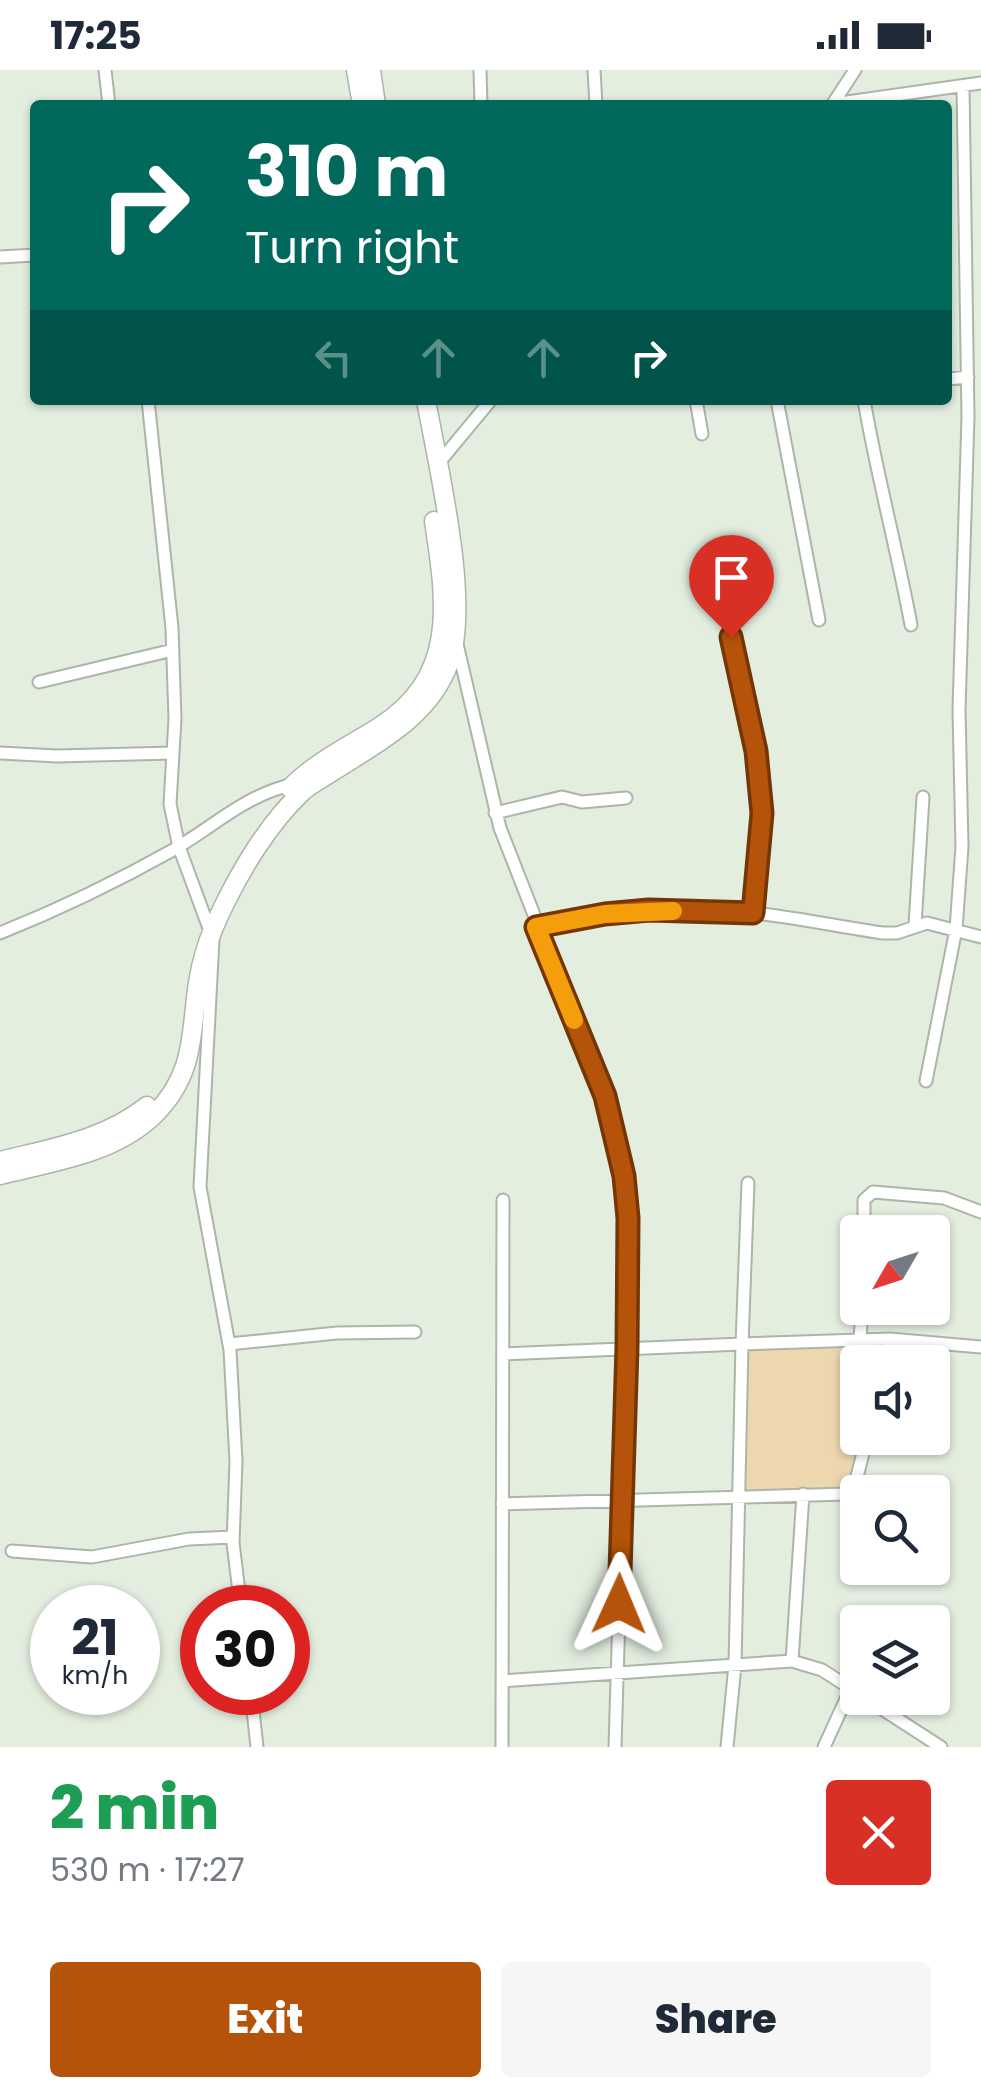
<!DOCTYPE html>
<html lang="en">
<head>
<meta charset="utf-8">
<style>
  body { margin:0; font-family:Poppins,sans-serif; background:#f6f6f7; color:#1f2937; height:100vh; display:flex; flex-direction:column; font-size:38px; white-space:nowrap }
  * { box-sizing:border-box; margin:0 }
  p { font-size:32px; color:#747a83 }
  .icon { flex:none; width:55px; height:55px; fill:none; stroke:currentColor; stroke-width:2; stroke-linecap:round; stroke-linejoin:round }
  .map { position:relative; height:1677px; overflow:hidden }
  .side { display:flex; flex-direction:column; background:#fff; flex:1 }
  .side>* { flex:none }
  .guide { position:absolute; left:30px; top:30px; width:922px; height:305px; border-radius:10px; box-shadow:0 2px 8px #0004; background:#00695c; color:#fff; overflow:hidden }
  .needle { width:65px; rotate:231deg }
  .buttons { position:absolute; left:840px; top:1145px; display:grid; gap:20px }
  .buttons a { display:grid; place-items:center; width:110px; height:110px; border-radius:10px; background:#fff; box-shadow:0 2px 8px #0004; font-size:50px }
  .speed { position:absolute; left:30px; top:1515px; display:flex; gap:20px; font-size:50px; font-weight:700; text-align:center }
  .speed>* { display:grid; place-content:center; width:130px; height:130px; border-radius:50%; background:#fff; box-shadow:0 2px 8px #0004; line-height:1 }
  .speed small { font-size:25px; font-weight:400 }
  .speed .limit { border:15px solid #d22; background:#fff; color:#111 }
  .pin { position:absolute; display:grid; place-items:center; width:85px; height:85px; color:#fff; margin:-102px -42px; border-radius:50% 50% 50% 0; rotate:-45deg; box-shadow:0 0 10px #0007 }
  .pin .icon { rotate:45deg }
  .me { position:absolute; width:110px; margin:-55px; rotate:1deg; stroke-linejoin:round; filter:drop-shadow(0 0 8px #0008) }
  .turn { display:flex; align-items:center; gap:35px; height:210px; padding:0 50px; font-size:45px }
  .turn .icon { width:130px; height:130px; stroke-width:2.5 }
  .turn b { display:block; font-size:70px; line-height:85px }
  .lanes { display:flex; align-items:center; height:95px; padding:0 50px; background:#0003; justify-content:center; gap:50px; direction:ltr }
  .lanes .off { opacity:.35 }
  .round { display:grid; place-items:center; flex:none; width:105px; height:105px; border-radius:10px; background:#f6f6f7 }
  .head { display:flex; align-items:center; justify-content:space-between; height:170px; padding:0 50px }
  h1 { font-size:60px; font-weight:800; line-height:75px; color:#1e9e55 }
  .primary-button { display:flex; gap:20px; margin-top:auto; padding:20px 50px }
  .primary-button a { flex:1; height:115px; border-radius:10px; background:#b45309; color:#fff; font-size:40px; font-weight:800; line-height:115px; text-align:center }
  .primary-button a+a { background:#f6f6f7; color:#1f2937 }
  .status { display:flex; justify-content:space-between; align-items:center; height:70px; padding:0 50px; background:#fff; direction:ltr }
  .status svg { height:28px; fill:currentColor }
  .map>svg:first-child { display:block }
</style>
</head>
<body>
<div class="status"><b>17:25</b><svg viewBox="0 0 49 12"><path d="M0 12V9h3v3zM5 12V6h3v6zM10 12V3h3v9zM15 12V0h3v12zM26 1h20v11H26zM47 4h2v5h-2z"/></svg></div>
<div class="map">
<svg width="981" height="1677" viewBox="0 0 981 1677">
  <rect width="100%" height="100%" fill="#e3eedf"/>
  <path fill="#ecd7ae" d="M887,1272L881,1292H858V1368H860L846,1420L740,1424L747,1277Z"/>
  <g fill="none" stroke-linecap="round" stroke-linejoin="round">
    <g stroke="#abb5a8" stroke-width="15">
      <path id="minor" d="M105,0L109,35
        M480,0L481,35
        M594,0L596,35
        M833,34L981,13
        M832,35L855,0
        M0,187L35,185
        M948,309L968,307
        M148,330L172,558L175,649L170,734L179,777L213,869L200,1117L230,1280L236,1391L233,1473L241,1538
        M696,330L702,364
        M777,330L819,550
        M864,330C877,406 897,479 911,555
        M437,395L491,330
        M731,567L756,681L762,743L753,843
        M457,574L500,758L605,1026L625,1106L628,1147L627,1277L615,1677
        M39,612L173,580
        M0,683L57,686L173,683
        M495,743L562,727L582,732L626,728
        M915,855L923,727
        M536,857C608,843 679,836 753,843C796,847 840,857 883,863H897L927,853L981,867
        M0,863C60,839 116,812 173,780C216,755 242,727 293,714
        M926,1011L956,859L962,777L959,640L968,347L963,16
        M748,1113L742,1274L890,1269L885,1292
        M864,1162V1130L873,1122L944,1128L981,1142
        M890,1269L981,1277
        M860,1270L862,1238
        M229,1274L337,1263L415,1262
        M503,1284L742,1274L735,1595L727,1677
        M502,1434L846,1424L854,1418L867,1368
        M12,1481L92,1487L189,1469L233,1467
        M792,1591L803,1424
        M502,1611L792,1591L822,1600L858,1623
        M251,1622L257,1677
        M865,1628L941,1677
        M502,1677L503,1130
        M824,1677L851,1618"/>
    </g>
    <g stroke="#abb5a8" stroke-width="21">
      <path id="secondary" d="M356,0L362,35
        M371,0L376,35
        M290,718C314,693 349,676 379,657C459,607 446,531 434,451
        M0,1091C52,1078 104,1070 147,1036
        M0,1105C52,1092 114,1084 154,1045C205,995 186,943 205,882C214,851 237,808 255,780C268,760 286,737 303,721C312,713 325,707 335,700C379,672 430,646 449,593C471,532 438,397 426,330"/>
    </g>
    <use href="#minor" stroke="#fff" stroke-width="11"/>
    <use href="#secondary" stroke="#fff" stroke-width="18"/>
  </g>
  <g fill="none" stroke-linecap="round" stroke-linejoin="round">
    <g stroke="#753606" stroke-width="25">
      <path id="route" d="M619,1534L627,1277L628,1148L624,1106L605,1026L536,857L605,844L649,840L753,843L762,743L756,681L731,567"/>
    </g>
    <use href="#route" stroke="#b45309" stroke-width="18"/>
    <path stroke="#f59e0b" stroke-width="18" d="M574,950L536,857L605,844L673,841"/>
  </g>
</svg>
<div class="buttons">
<a><svg class="needle" viewBox="-14 -14 28 28"><path d="M0-13l5 13h-10z" fill="#e53935"/><path d="M0 13l5-13h-10z" fill="#747a83"/></svg></a>
<a><svg class="icon" aria-label="sound" viewBox="0 0 24 24"><path d="M4 9h4l5-4v14l-5-4H4zM17 9q2 3 0 6"/></svg></a>
<a><svg class="icon" aria-label="search" viewBox="0 0 24 24"><circle cx="10" cy="10" r="6"/><path d="M15 15l6 6"/></svg></a>
<a><svg class="icon" aria-label="layers" viewBox="0 0 24 24"><path d="M12 4l9 5-9 5-9-5zM3 14l9 5 9-5"/></svg></a>
</div>
<div class="speed"><div>21<small>km/h</small></div><div class="limit">30</div></div>
<div class="pin" style="left:731px;top:567px;background:#d93025"><svg class="icon" aria-label="arrive" viewBox="0 0 24 24"><path d="M6 21V4h12l-3 4 3 4H6"/></svg></div>
<svg class="me" style="left:619px;top:1534px" viewBox="-20 -20 40 40"><path d="M0-17L14 15 0 8-14 15z" fill="#b45309" stroke="#fff" stroke-width="4"/></svg>
<div class="guide">
<div class="turn"><svg class="icon" aria-label="right" viewBox="0 0 24 24"><path d="M7 20v-9h11M14 6l5 5-5 5"/></svg><div><b>310 m</b>Turn right</div></div>
<div class="lanes"><svg class="icon off" aria-label="left" viewBox="0 0 24 24"><path d="M17 20v-9H6M10 6l-5 5 5 5"/></svg><svg class="icon off" aria-label="ahead" viewBox="0 0 24 24"><path d="M12 20V5M6 11l6-6 6 6"/></svg><svg class="icon off" aria-label="ahead" viewBox="0 0 24 24"><path d="M12 20V5M6 11l6-6 6 6"/></svg><svg class="icon" aria-label="right" viewBox="0 0 24 24"><path d="M7 20v-9h11M14 6l5 5-5 5"/></svg></div>
</div>
</div>
<section class="side">
<div class="head"><div><h1>2 min</h1><p>530 m · 17:27</p></div><a class="round" style="background:#d93025;color:#fff"><svg class="icon" aria-label="close" viewBox="0 0 24 24"><path d="M6 6l12 12M18 6L6 18"/></svg></a></div>
<div class="primary-button"><a>Exit</a><a>Share</a></div>
</section>
</body>
</html>
